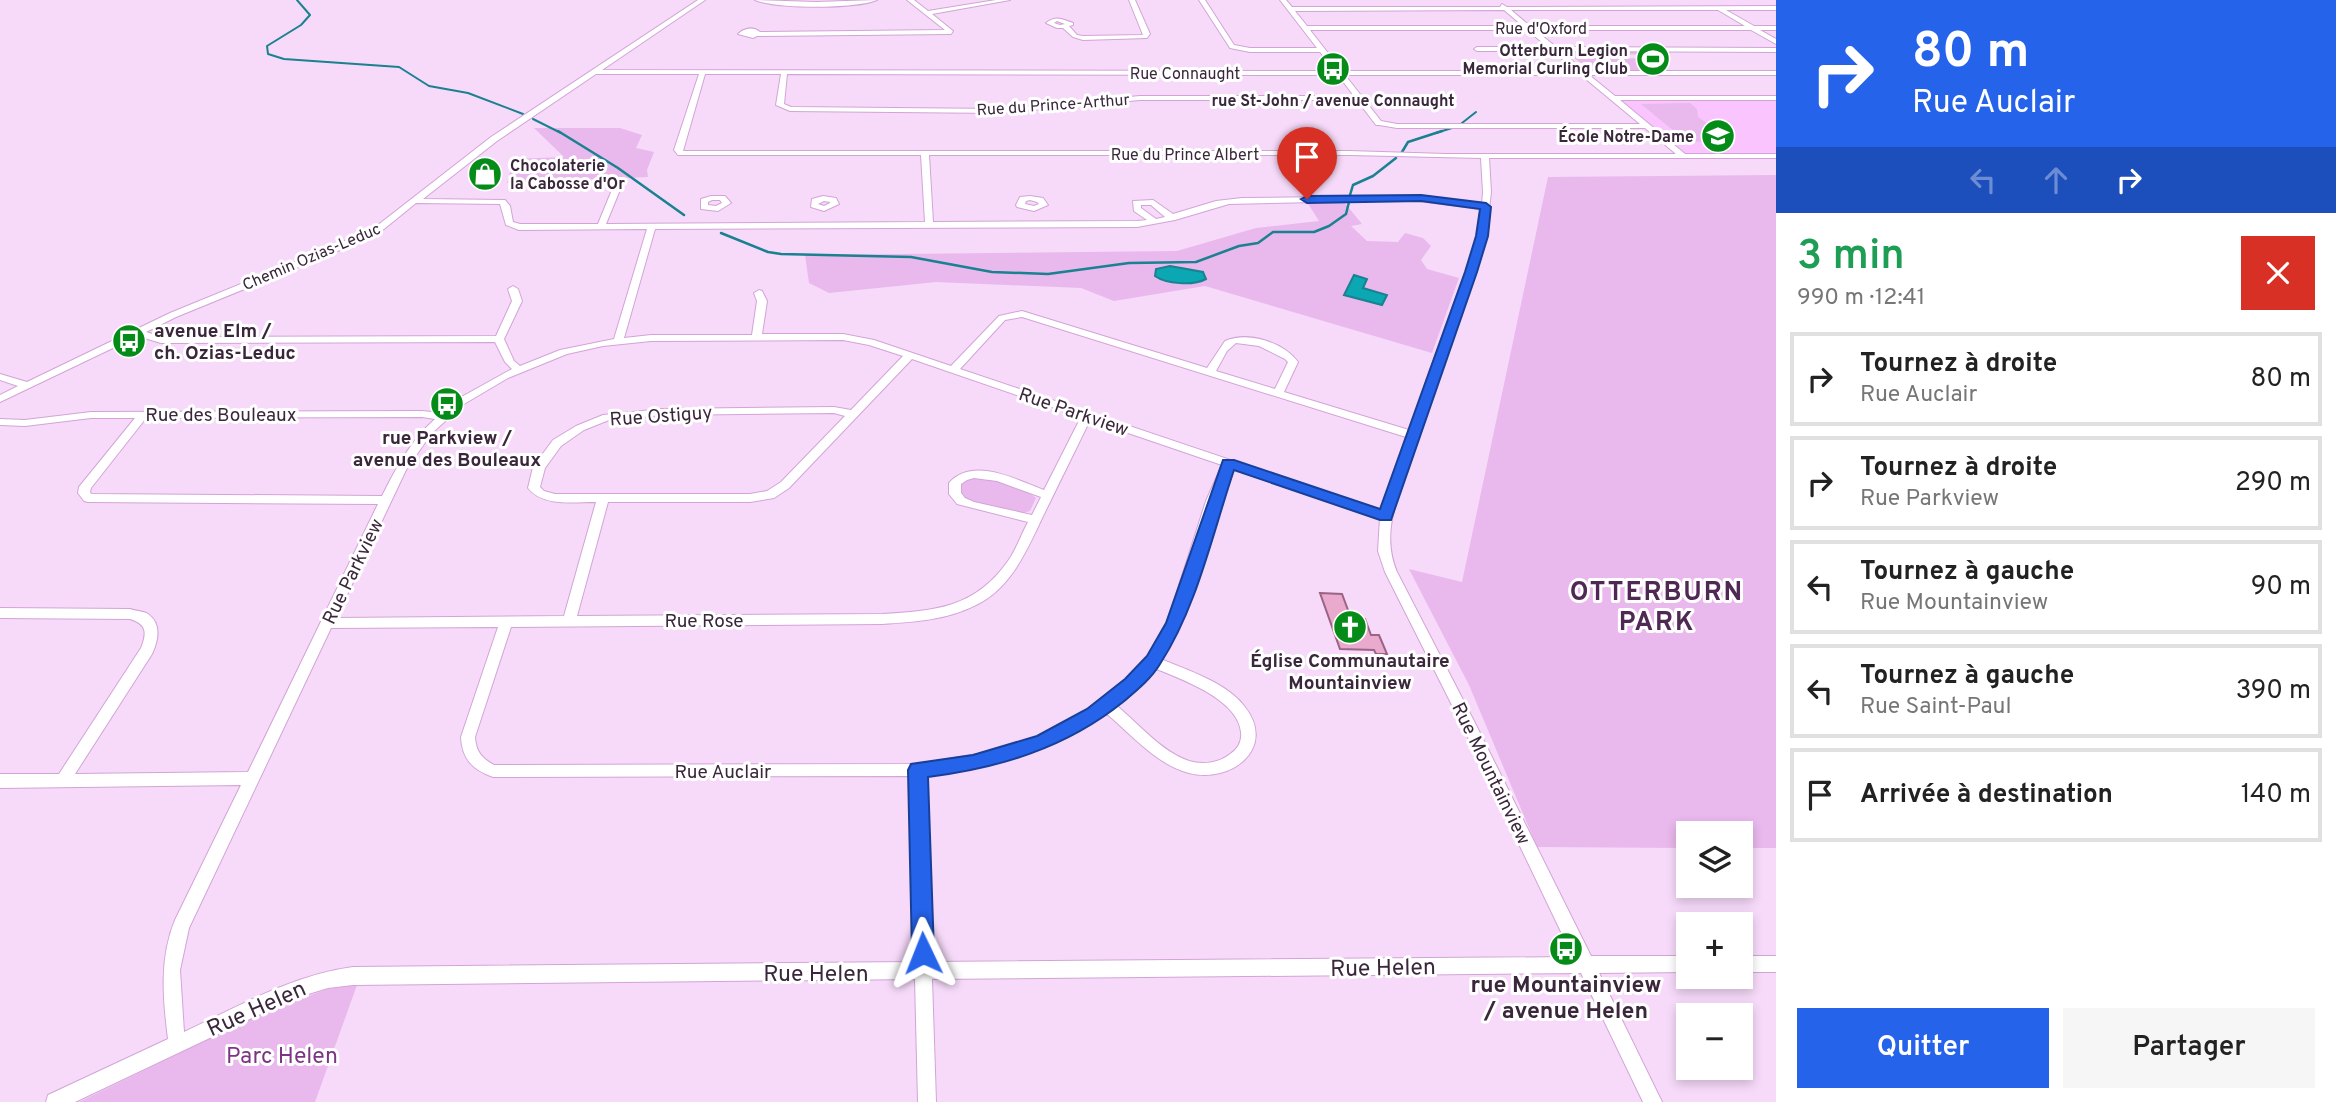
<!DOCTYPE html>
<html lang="fr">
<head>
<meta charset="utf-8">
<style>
  body { margin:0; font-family:Overpass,sans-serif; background:#f6f6f6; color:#222; height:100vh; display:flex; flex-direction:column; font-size:26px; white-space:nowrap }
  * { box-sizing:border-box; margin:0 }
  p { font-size:23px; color:#767676 }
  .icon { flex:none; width:38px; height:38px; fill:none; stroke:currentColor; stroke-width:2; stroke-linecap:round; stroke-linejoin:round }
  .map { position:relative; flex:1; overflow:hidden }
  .sheet { display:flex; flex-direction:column; background:#fff; width:560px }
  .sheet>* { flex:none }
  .banner { background:#2563eb; color:#fff; overflow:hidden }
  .tools { position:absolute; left:1676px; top:821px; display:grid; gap:14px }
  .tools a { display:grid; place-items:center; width:77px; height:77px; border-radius:0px; background:#fff; box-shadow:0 4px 10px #0003; font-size:35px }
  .pin { position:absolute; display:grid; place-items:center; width:60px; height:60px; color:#fff; margin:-72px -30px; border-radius:50% 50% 50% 0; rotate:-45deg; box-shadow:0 0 7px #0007 }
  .pin .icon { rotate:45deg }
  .me { position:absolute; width:77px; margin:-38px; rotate:358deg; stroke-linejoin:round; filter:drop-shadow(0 0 5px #0008) }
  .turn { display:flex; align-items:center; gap:24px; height:147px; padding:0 21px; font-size:32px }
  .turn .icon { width:91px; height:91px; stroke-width:2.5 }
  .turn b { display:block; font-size:49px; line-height:60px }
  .lanes { display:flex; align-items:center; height:66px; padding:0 21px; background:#0003; justify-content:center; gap:35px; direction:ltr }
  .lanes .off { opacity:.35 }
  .round { display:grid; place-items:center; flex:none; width:74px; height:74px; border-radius:0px; background:#f6f6f6 }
  .head { display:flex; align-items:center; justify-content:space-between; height:119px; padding:0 21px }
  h1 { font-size:42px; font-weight:600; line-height:52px; color:#1e9e55 }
  .primary-button { display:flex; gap:14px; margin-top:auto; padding:14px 21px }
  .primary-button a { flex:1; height:80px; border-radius:0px; background:#2563eb; color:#fff; font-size:28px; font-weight:600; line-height:80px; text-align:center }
  .primary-button a+a { background:#f6f6f6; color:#222 }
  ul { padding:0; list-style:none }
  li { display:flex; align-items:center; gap:21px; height:94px; margin:0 14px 10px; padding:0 7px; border:4px solid #e0e0e0; border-radius:0px }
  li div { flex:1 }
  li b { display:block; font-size:26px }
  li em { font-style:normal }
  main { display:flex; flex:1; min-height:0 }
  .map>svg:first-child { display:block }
</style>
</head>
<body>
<main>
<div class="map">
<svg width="1776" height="1102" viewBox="0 0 1776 1102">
  <rect width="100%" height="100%" fill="#f7dafa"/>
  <path fill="#fac5ff" d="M1612,98H1776V156H1683Z"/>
  <path fill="#e9b8ed" d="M1566,51H1657L1661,54L1596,55L1601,59L1647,58L1651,61L1671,62L1660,63L1669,71H1590Z
    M1690,103L1697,109L1698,117L1732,141L1687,142L1641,104Z
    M534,128H620L642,135L636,148L654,152L647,170L648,177L507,183L514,159L564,157Z
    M1776,175V848H1741V833H1689V848L1537,847L1469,685L1409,569L1462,582L1548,177Z
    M1307,202H1344L1362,224L1351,226L1367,241L1398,242L1405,233L1423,238L1431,246L1421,260L1427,269L1459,278L1432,353L1205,286L1114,301L1081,288L936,282L829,293L809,283L805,255L1177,251L1256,228L1319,221Z
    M969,477C990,479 1019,485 1036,498L1030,511L1023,513C1002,508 964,508 956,486Z
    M357,985L315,1102H79L271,1009L328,989Z"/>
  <path fill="#0ba7b3" stroke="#19818f" stroke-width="2" d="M1170,266L1203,272L1206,279C1193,286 1166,284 1155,276L1156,269Z
    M1354,275L1367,279L1363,288L1387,295L1382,305L1344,295Z"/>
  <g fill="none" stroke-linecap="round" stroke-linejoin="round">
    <path stroke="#19818f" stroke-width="2" d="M297,0L310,15L301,25L267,46L268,54L284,59L399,67L429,86L468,93L523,114
      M533,119L561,133
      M1462,123L1476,112
      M1436,133L1452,128"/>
    <path stroke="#19818f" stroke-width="2.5" d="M558,131L618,168L684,215
      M1402,152L1408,142L1442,131
      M1350,195L1353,185L1373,176L1396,158
      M721,233L768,252L781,254L911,257L992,272L1048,274L1129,263L1196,262L1239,246L1258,243L1273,232H1314L1329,226L1346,214L1349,202"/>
  </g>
  <path fill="#e9aace" stroke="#9c6385" stroke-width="2" d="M1320,593L1342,594L1351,618L1365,619L1371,635H1379L1387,654H1376L1374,650L1340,649Z"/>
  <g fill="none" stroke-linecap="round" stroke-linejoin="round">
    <g stroke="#d2a4d6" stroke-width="2">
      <path id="minor" d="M698,0H705L602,70L1335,71L1320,52H1250L1230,48L1199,0H1205L1234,45L1250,48H1317L1280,0H1286L1292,7H1500L1502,4L1507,7L1776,6V10H1726L1754,26H1776V30H1760L1776,39V44L1751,30H1535L1556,47L1776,48V52L1561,51L1584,71H1776V75H1589L1615,96H1776V100H1620L1685,154H1776V158H1489L1491,192L1486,236L1399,490C1391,519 1385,543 1397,572L1476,725L1591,956H1689V972L1599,973L1662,1102H1643L1581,973L932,979L936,1102H918L915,979L353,985L328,988L292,999L75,1102H46L48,1095L168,1039C163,999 159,959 175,920L241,785L0,788V774H59L141,648C147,633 147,624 130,619L0,618V608L130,609C135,611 144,611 148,614C162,624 158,641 152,654L75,774L248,772L378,504L88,502L84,501L78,493L79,487L135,418H91L25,426L0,425V419L25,420L91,412L422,411L441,413L456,400L512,369L505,362L495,342L161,343L138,336L0,402V395L18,386L0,380V374L27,382L170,313L334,246L378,225L491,137ZM1504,10L1523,26H1307L1295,11ZM1511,10H1718L1745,26H1530ZM1310,30H1527L1548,47H1477L1474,49L1477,51H1553L1576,71H1342ZM596,74H699L674,150L678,155H921L925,222L606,224L624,180L620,178L616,180L598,224H520L513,222L510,206L505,200L423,199L497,141ZM705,74H781L776,105L790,111L999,113L1140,100H1357L1376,125H1379L1397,128H1645L1676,154H1446L1349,151H683ZM787,74L1338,75L1354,96H1140L999,109L791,107L784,104ZM1345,75H1581L1640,124H1397L1381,121ZM929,155H1349L1481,158L1483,192L1482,204L1411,196L1242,198L1216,201L1173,214L1153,200L1133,201L1134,211L1147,220L1137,221L933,222ZM1411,200L1481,209L1478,236L1409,430L1284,392L1298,362C1283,342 1248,331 1225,341L1207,368L1022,311L999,316L951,366L874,340L843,334H762L767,301L762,291L759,290L754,293L757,301L752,335H651L624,338L655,229L1137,227L1175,220L1229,204ZM416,203L500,204L506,225L519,230L647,229L614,339L560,350L520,366L514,361L504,339L522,301L518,289L513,286L508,289L512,301L496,336L162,337L146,332L176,317L340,250L384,229ZM1141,205H1151L1165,217L1156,219L1141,208ZM1022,317L1406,437L1382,511L960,369L1005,320ZM843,340L869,345L903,356L851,410L834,407L662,409L603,415L576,426L553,440L533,467L528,488C543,507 574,502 596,502L564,616L336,618L406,470L431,434L464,404L508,378L567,354L603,346L651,341ZM1236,343L1259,346L1285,359L1288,362L1275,389L1216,371L1227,351ZM912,359L1081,417L1044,490C1017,480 973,456 949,483V494L957,504L1028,522C1021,535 1016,550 1008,561C975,608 935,611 882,614L577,616L608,502H750L774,498L789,488ZM834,413L845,416L781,482L767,491L750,494H555L544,491L540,487L545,468L561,446L584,430L609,420L662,415ZM422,417L435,419C411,440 396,468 382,496L91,494L90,492L91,488L146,418ZM1090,420L1222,465L1206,501L1168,620L1152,652L1127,681L1097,706L1064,726L1030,740L995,751L918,764L494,765C481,758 476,751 475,737L511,627L882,624C915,622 946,620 976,605C1016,586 1031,539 1050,502C1063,475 1077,447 1090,420ZM1232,468L1380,518L1378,551L1385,572L1465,731L1573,957L932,962L926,775C995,767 1047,750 1107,714C1132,735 1157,765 1189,773C1231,784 1277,748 1245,707C1226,682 1189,671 1161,659L1182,620L1218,501ZM974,478L997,481L1041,497L1032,515L974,502L965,498L961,493V484L967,480ZM498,627L461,737C462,759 473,770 493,777L911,776L915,962L353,967C293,975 239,1006 184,1032L180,970L189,928L331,628ZM1154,668C1181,679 1238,699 1241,732C1242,741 1238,749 1230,754C1219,763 1203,765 1189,761C1162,752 1139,724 1117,706L1137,689Z
        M755,0L816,2L877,0C856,9 776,9 755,0Z
        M907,0H914L928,11L996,0H1010L932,14L953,31L951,34L757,36L753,38L738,34C744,28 753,26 760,32L945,30Z
        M1129,0H1135L1150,34L1147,38L1083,40L1073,37L1063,28H1057L1046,23C1056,15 1062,19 1073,23V25L1069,26L1077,35L1083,36L1143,35ZM1057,21L1065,24L1060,25L1054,23Z
        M711,196H725L731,203L718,211L701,209V199ZM712,200H720L722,203L716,206L708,205V202Z
        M823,196L836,198L839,204L824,211L811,207L812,199ZM824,201L830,202V203L824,206L818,204Z
        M1030,196L1043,198L1048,205L1034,211L1017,207L1016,205L1020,197ZM1030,200L1037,202L1039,204L1034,206L1025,204L1026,201Z
        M1741,956H1776V972H1741Z"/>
    </g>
    <use href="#minor" fill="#fff" fill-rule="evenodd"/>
  </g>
  <path fill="#2563eb" stroke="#184099" stroke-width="2" d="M1421,195L1486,203L1491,207L1488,236L1477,272L1391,520H1380L1234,470C1212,535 1197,607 1160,664C1151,679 1136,691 1123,702C1066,748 999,768 928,777L934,953L931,961L923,964L915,961L912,953L908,770L911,764L973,755L1037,736L1087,709L1125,679L1147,656L1166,623L1223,460H1234L1380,509L1465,272L1476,236L1480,209L1421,201L1307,203L1301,199L1307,196Z"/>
  <defs>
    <g id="stadium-disc" transform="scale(1.75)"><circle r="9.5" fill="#058c18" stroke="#fff"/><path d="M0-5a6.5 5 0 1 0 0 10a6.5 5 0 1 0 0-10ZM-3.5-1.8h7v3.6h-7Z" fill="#fff"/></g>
    <g id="bus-disc" transform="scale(1.75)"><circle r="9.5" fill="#058c18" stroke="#fff"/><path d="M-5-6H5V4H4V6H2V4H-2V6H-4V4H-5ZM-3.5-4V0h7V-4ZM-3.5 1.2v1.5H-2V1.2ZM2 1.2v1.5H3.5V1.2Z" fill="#fff"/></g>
    <g id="school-disc" transform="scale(1.75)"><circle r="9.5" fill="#058c18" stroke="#fff"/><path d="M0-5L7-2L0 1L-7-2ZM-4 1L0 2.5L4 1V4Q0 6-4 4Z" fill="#fff"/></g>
    <g id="shop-disc" transform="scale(1.75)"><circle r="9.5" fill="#058c18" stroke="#fff"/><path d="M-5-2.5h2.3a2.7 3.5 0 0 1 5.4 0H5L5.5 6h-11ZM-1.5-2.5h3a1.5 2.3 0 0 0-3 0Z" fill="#fff"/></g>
    <g id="church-disc" transform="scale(1.75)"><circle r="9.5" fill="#058c18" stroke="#fff"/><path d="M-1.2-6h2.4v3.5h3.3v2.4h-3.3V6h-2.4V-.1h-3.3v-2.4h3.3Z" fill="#fff"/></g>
  </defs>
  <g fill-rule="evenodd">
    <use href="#stadium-disc" x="1653" y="59"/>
    <use href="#bus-disc" x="1333" y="69"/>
    <use href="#school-disc" x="1718" y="136"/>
    <use href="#shop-disc" x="485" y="174"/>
    <use href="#bus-disc" x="129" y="341"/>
    <use href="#bus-disc" x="447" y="404"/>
    <use href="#church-disc" x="1350" y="627"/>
    <use href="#bus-disc" x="1566" y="949"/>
  </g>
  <g text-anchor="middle" stroke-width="6" stroke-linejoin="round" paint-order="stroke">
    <g font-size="16" fill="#3a273b" stroke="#fff">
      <text x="1541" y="34">Rue d'Oxford</text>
      <text x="1185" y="79">Rue Connaught</text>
      <text transform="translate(1053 104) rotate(-4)" y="6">Rue du Prince-Arthur</text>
      <text x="1185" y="160">Rue du Prince Albert</text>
      <text transform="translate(311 256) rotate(-23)" y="6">Chemin Ozias-Leduc</text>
    </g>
    <g font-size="16" font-weight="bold" fill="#3a273b" stroke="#fff" text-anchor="end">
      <text x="1628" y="56">Otterburn Legion<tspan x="1628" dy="18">Memorial Curling Club</tspan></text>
      <text x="1333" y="106" text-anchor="middle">rue St-John / avenue Connaught</text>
      <text x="1694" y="142">École Notre-Dame</text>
      <text x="510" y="171" text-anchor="start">Chocolaterie<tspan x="510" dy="18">la Cabosse d'Or</tspan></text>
    </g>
    <g font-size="19" font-weight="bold" fill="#3a273b" stroke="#fff">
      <text x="154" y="337" text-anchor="start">avenue Elm /<tspan x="154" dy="22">ch. Ozias-Leduc</tspan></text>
      <text x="447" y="444">rue Parkview /<tspan x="447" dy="22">avenue des Bouleaux</tspan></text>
      <text x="1350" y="667">Église Communautaire<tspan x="1350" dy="22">Mountainview</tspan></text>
    </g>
    <g font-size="19" fill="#3a273b" stroke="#fff">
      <text transform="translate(1074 411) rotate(19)" y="7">Rue Parkview</text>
      <text x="221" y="421">Rue des Bouleaux</text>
      <text transform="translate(661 415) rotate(-4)" y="7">Rue Ostiguy</text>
      <text transform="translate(352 571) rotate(-64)" y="7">Rue Parkview</text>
      <text x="704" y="627">Rue Rose</text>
      <text x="723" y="778">Rue Auclair</text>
      <text transform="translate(1492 773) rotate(64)" y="7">Rue Mountainview</text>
    </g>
    <g font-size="23" fill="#3a273b" stroke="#fff">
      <text transform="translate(1383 967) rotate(-1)" y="8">Rue Helen</text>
      <text x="816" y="981">Rue Helen</text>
      <text transform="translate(256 1008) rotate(-24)" y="8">Rue Helen</text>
    </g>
    <g font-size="23" font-weight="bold" fill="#3a273b" stroke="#fff">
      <text x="1566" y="992">rue Mountainview<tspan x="1566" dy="26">/ avenue Helen</tspan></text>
    </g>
    <g font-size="23" fill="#7b3583" stroke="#fff">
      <text x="282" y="1063">Parc Helen</text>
    </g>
    <g font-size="26" font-weight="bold" letter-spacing="2" fill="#4f2853" stroke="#fff">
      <text x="1657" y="600">OTTERBURN<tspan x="1657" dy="30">PARK</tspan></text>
    </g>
  </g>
</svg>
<div class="tools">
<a><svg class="icon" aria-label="layers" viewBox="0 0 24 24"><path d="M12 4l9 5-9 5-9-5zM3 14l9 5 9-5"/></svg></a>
<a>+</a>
<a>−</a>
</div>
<div class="pin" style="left:1307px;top:199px;background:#d93025"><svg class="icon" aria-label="arrive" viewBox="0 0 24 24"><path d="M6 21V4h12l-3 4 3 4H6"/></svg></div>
<svg class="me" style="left:923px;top:953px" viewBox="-20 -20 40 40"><path d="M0-17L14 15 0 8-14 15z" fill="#2563eb" stroke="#fff" stroke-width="4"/></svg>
</div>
<section class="sheet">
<div class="banner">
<div class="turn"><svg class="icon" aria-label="right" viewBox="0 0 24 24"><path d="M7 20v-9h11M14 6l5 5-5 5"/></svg><div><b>80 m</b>Rue Auclair</div></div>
<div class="lanes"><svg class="icon off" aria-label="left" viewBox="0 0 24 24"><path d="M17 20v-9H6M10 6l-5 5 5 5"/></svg><svg class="icon off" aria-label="ahead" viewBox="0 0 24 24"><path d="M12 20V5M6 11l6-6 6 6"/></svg><svg class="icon" aria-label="right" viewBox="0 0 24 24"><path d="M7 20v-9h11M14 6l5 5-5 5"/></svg></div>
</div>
<div class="head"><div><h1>3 min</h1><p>990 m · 12:41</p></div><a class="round" style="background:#d93025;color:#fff"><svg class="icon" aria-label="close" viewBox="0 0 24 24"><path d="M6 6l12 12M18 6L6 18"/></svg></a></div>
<ul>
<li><svg class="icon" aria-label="right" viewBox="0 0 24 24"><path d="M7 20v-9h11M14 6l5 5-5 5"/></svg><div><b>Tournez à droite</b><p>Rue Auclair</p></div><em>80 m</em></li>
<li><svg class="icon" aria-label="right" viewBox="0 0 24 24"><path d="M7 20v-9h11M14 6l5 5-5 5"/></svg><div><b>Tournez à droite</b><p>Rue Parkview</p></div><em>290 m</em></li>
<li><svg class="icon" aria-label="left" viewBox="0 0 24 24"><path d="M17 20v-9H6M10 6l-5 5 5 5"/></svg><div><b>Tournez à gauche</b><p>Rue Mountainview</p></div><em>90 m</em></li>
<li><svg class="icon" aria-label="left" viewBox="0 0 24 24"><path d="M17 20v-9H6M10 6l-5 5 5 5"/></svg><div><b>Tournez à gauche</b><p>Rue Saint-Paul</p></div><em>390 m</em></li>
<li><svg class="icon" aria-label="arrive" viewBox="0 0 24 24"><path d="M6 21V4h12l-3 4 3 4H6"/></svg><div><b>Arrivée à destination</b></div><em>140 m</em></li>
</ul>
<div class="primary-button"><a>Quitter</a><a>Partager</a></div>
</section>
</main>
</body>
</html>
